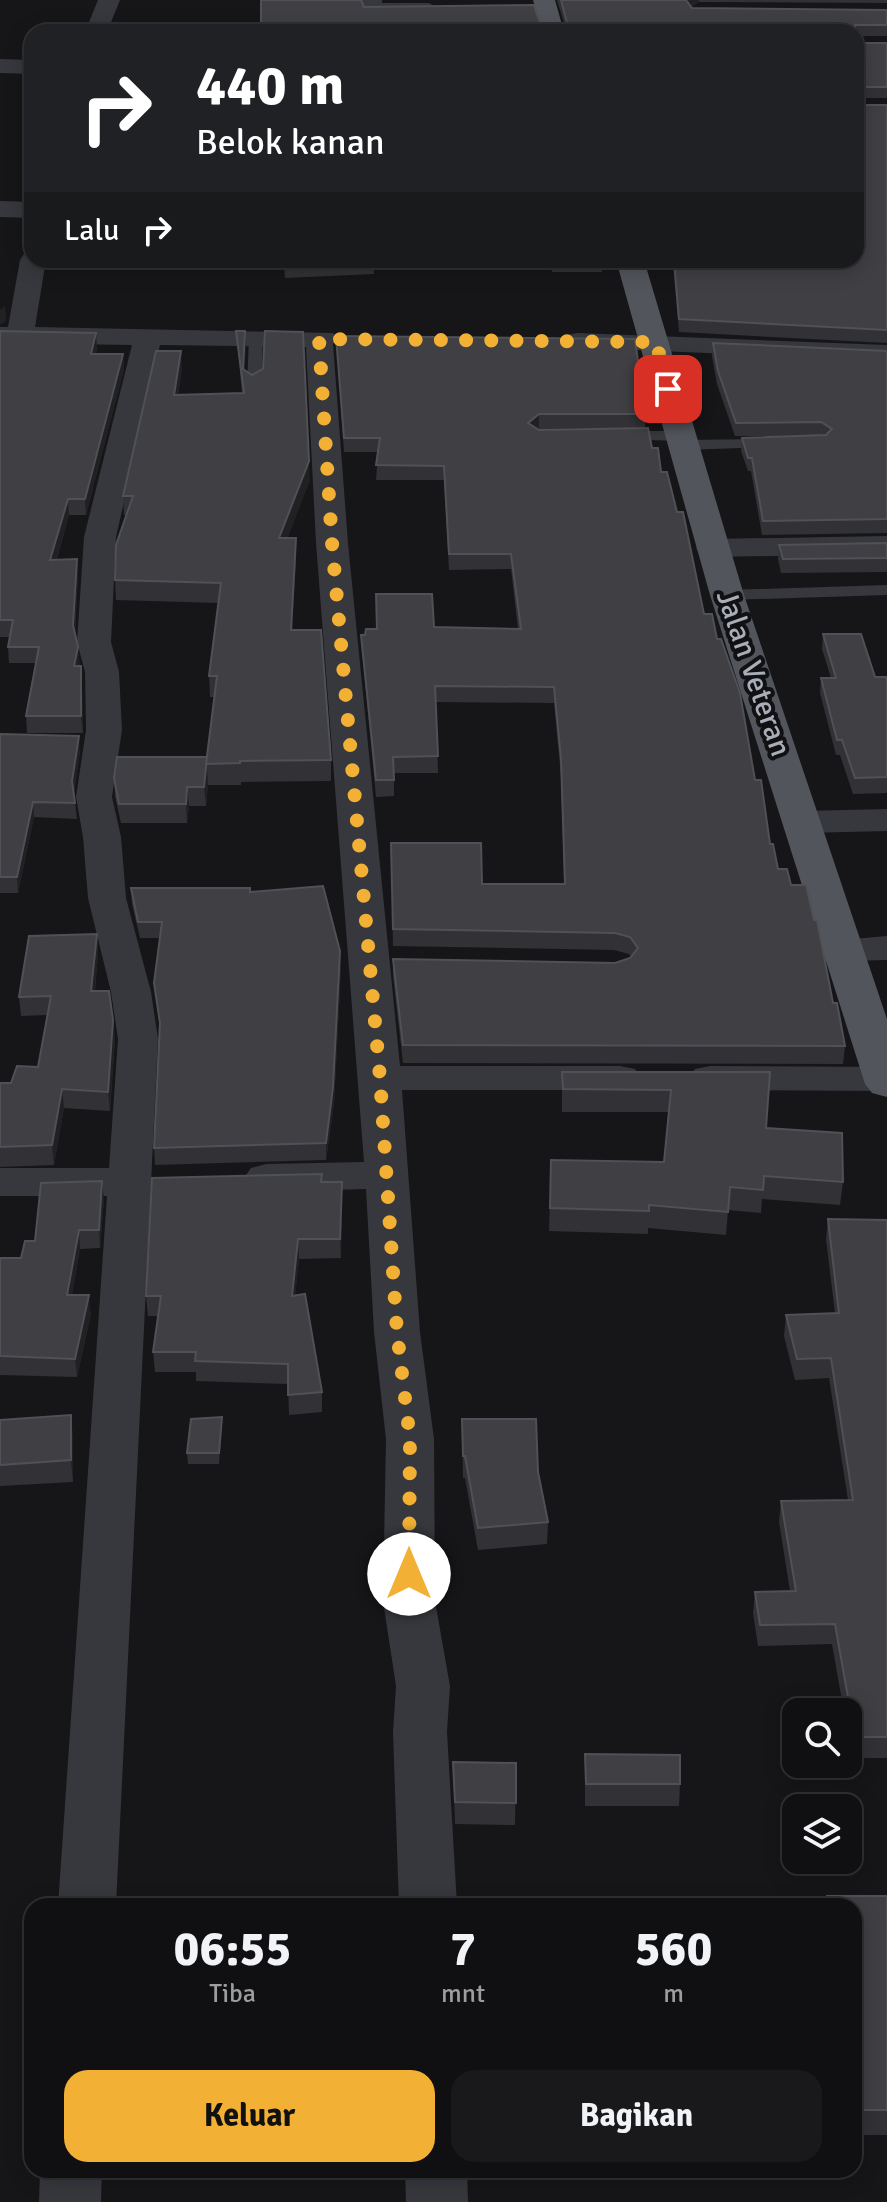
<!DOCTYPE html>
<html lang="id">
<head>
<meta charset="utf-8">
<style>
  body { margin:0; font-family:Signika,sans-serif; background:#19191b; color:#f1f3f6; height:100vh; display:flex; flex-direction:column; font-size:30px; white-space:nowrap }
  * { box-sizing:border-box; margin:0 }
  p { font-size:26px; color:#9c9d9f }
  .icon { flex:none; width:44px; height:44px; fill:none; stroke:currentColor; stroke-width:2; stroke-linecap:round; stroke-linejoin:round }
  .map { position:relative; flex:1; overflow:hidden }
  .sheet { position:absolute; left:24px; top:1898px; width:838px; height:280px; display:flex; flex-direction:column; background:#101012; border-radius:24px; box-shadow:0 4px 20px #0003,0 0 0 2px #303032 }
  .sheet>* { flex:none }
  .hud { position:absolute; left:24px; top:24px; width:840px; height:244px; border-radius:24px; box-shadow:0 4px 20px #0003,0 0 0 2px #303032; background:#202124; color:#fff; overflow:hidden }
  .buttons { position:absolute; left:782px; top:1698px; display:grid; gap:16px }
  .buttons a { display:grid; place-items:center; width:80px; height:80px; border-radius:16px; background:#101012; box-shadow:0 4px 20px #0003,0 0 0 2px #303032; font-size:40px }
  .pin { position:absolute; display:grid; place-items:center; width:68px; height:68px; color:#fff; margin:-34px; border-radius:16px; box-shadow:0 4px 12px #0006 }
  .me { position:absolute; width:88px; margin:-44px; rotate:0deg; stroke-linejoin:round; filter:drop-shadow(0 0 6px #0008) }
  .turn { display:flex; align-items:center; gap:28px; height:168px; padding:0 40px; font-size:36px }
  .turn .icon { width:104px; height:104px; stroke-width:2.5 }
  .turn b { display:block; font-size:56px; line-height:68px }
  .then { display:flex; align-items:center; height:76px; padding:0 40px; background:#0003; gap:16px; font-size:30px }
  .eta { display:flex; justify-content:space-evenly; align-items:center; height:136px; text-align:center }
  .eta b { font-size:48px; font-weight:700; line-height:56px }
  .button { display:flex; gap:16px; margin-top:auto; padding:16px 40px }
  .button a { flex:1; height:92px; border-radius:24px; background:#f2b134; color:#111; font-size:32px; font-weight:700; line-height:92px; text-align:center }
  .button a+a { background:#19191b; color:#f1f3f6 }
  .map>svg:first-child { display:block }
</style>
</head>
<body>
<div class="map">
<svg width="887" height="2202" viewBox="0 0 887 2202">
  <rect width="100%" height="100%" fill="#161618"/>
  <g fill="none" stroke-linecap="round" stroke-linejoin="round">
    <path fill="#37383d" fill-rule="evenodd" d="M256,334L263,338L261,387L254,391L247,387L249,338Z
      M620,431H681L689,436L681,441L615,439V433Z
      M770,439L778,444L775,447L683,450L675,445L683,440Z
      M887,585V595L727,600L718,595L727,590Z"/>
    <path fill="#37383d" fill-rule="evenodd" d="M98,0H120L107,32H85Z
      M360,0H382V3H429L440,9L429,15L373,16L365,15Z
      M0,59L32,60V74L0,73Z
      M0,201L32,202V218L0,217Z
      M32,252V260H46L35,327L333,333L337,339L333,344L348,543L400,1066H620L635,1069L641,1078L635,1087L620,1090H402L420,1332L434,1439L435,1601L450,1686L447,1732L457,1906H399L393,1732L396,1686L383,1601L386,1439L374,1332L366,1189L266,1192L251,1188L244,1178L251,1168L266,1164L364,1162L316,543L306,347L160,345L116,537L111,642L119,672L122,730L112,797L121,837L126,898L151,992L158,1039L116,1906H58L107,1196H0V1168H109L118,1039L111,992L88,898L83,837L76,797L86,730L85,672L77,642L84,537L132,345L0,343V327H8L20,260L24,254Z
      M577,333L887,345V361L567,347L563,341L567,335Z
      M887,536V554L712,557L701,555L696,548L701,541L712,539Z
      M887,809V831L804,833L791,830L786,822L791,814L804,811Z
      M887,936V960L844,961L830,957L824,949L830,941Z
      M710,1066L885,1067L887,1091L710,1090L695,1087L689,1078L695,1069Z
      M40,2170H102L101,2202H39Z
      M405,2170H467L468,2202H406Z"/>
    <path fill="#53555c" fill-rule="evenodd" d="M533,0H555L564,32H542Z
      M616,260H644L744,595L887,1019V1097L872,1093L865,1084L710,595Z"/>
  </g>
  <path fill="#323236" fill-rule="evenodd" d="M557,0H887V3L699,2L691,7L692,8L887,10V36H856V32H261L364,7L540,24L564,23Z
    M856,43H887V98H856Z
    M887,105V343L679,332L673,265H670L669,260H856Z
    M373,260L374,274L285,278L284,265Z
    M549,260H602V272H552Z
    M0,331L97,347L96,354H123L124,369L86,515H69L57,559H77L78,575L75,633L82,682L83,733H27L26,716L36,663H9L8,647L10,637H0Z
    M236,331H245V370L310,480L287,538H296V558L292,630L331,760V781L241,782V785H208L206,806H189L187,823H121L115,797L114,778L207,757L215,697H210L209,676L219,603L116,600L115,580L127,515H124L123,496L182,369L178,395L242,393Z
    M336,336L645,414V428L661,472L704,614L717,639L755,780L770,844L778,869L791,885L833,1003L845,1046L843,1064L403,1063L393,976V959L615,963L630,958L631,957L629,954L614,950L393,946L391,843L482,884H564L561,776L554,703L436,702L438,773H394V796L376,797L362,651L361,635L434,627L518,629L511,569L449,570L444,480H376L378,452H344ZM636,428L539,430H538L539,429Z
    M713,343L887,351V533L762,535L751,471H748L741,451L742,438L821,436H735L717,384L712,356Z
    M887,543V572L781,573L778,559L779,545Z
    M823,634L875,677L887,680V793L853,794L840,755H836L820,693L821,678H831L822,649Z
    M0,734L80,751L74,793L77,819L34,817L18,893H0Z
    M131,888L250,892L341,967L334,1104L326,1160L155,1165L154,1148L160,1029L154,983L160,938H140L132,904Z
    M97,934L98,953L95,991L113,1020L115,1039L110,1111L64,1108L54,1165L0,1167V1083H11L38,1067L47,1015L21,1016L19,997Z
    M562,1072H770L766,1128L843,1182L840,1205L762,1199L761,1213L728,1210L726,1235L648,1228V1234L549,1231L551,1160L664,1162L669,1112H562Z
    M322,1174V1182L342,1202L341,1258L299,1259L295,1295L322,1392V1412L289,1415L288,1384L196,1381V1372H155L153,1352L158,1316H148L146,1296Z
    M104,1199L100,1248L80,1249L72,1295L91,1314L77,1377L0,1375V1258H21L35,1241Z
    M828,1219L887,1220V1758H853L848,1732V1712H844L832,1644L758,1646L753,1613L755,1592L790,1591L779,1522L781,1501L848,1500L829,1378L795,1380L784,1336L786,1315L835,1313L826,1239Z
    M222,1417V1428L219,1464H188L187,1453Z
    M462,1419L538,1472L548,1522L547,1544L478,1550L465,1478H463Z
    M0,1420L73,1437V1482L0,1486Z
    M585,1754L680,1784L679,1806H585Z
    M453,1762L516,1763L515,1825L455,1824Z
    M827,1896H887V2135H854V1906H826Z"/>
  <path fill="#212124" d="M686,0H699V2L685,10Z
    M5,306L6,321L0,325V310Z
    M245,331L246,349L244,387L243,369Z
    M96,333L97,347L92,369L91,354Z
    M181,351L182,369L175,413L174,395Z
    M123,354L124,369L86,515L85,499Z
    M539,414V429L528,438V423Z
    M309,461L310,480L280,558L279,538Z
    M68,499L69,515L52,576L50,560Z
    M296,538V558L291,651V630Z
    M77,559L78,575L74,642L73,625Z
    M78,647L80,663L76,682L74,666Z
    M81,666L82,682L83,733L81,716Z
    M79,736L80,751L73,797L72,781Z
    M207,766L208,785L206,806L204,787Z
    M187,787L189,806L187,823L186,804Z
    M33,802L34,817L18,893L17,877Z
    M97,934L98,953L93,1010L91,991Z
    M340,951L341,967L334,1104L326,1160V1143Z
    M113,1020L115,1039L110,1111L108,1092Z
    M62,1089L64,1108L54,1165L52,1145Z
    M102,1181L104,1199L100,1248L99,1230Z
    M342,1182V1202L341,1258L340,1239Z
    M79,1230L80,1249L69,1313L67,1295Z
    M298,1239L299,1259L293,1316L292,1296Z
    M89,1295L91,1314L77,1377L75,1359Z
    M71,1415L73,1437V1482L71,1460Z
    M222,1417V1428L219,1464V1453Z"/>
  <path fill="#3f3f44" stroke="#4f5156" stroke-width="2" d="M261,0H361L364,7L534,5L540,24L567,23L561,0H686L692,8L887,10V25H855V32H261Z
    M856,43H887V87H856Z
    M856,105H887V330L679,319L674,260H856Z
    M285,260H373V262L284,265Z
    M0,331L96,333L91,354H123L85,499H68L50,560L77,559L73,625L78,647L74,666H81V716H26L39,647H8L13,620H0Z
    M236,331H245L243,369L252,375L263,369L265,331L303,332L309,461L279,538H296L291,630H321L331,760L240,761V763L206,764L217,676H209L221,583L115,580L116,545L133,496H123L156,351H181L174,395L244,393Z
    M336,336L635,339L645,414H539L528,423L539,430L648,428L652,448H658L661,472H667L677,512H683L704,614H712L717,639H721L740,693L755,780H761L770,844H773L778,869H787L791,885H806L814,920H817L833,1003H837L845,1046L403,1045L393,959L615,963L630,958L638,948L630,937L615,933L393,929L391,843H481L482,884H565L561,759L554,687L435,686L438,756L393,757L394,780H376L361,635H365L366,629H377L376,594H432L434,627L521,629L511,554H449L444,466L376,465L380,438H344Z
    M713,343L887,351V519L763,521L752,458H748L742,438L826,435L832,429L821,422L736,423L718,371Z
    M887,543V558L783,559L779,545Z
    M823,634H861L875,677H886L887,680V777L855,778L842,740H837L821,678H836Z
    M0,734L79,736L72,781L75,803L33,802L17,877H0Z
    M117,757H207L204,787H187L186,804H119L114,778Z
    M323,886L340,951L333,1087L326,1143L154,1148L160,1023L154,983L162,922H138L131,888H250V892Z
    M97,934L91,991H109L113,1020L108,1092L62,1089L52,1145L0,1147V1083H11L17,1066L38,1067L51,996L19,997L29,936Z
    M562,1072H770L766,1128L842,1133L843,1182L764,1176L763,1190L730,1187L728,1212L649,1205V1211L550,1208L551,1160L664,1162L671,1090L563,1089Z
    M322,1174L321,1182H342L340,1239H298L292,1296L305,1294L322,1392L288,1395V1364L195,1361L196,1352H153L161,1296H146L152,1178Z
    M102,1181L99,1230H79L67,1295H89L75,1359L0,1356V1258H21L25,1241H35L41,1183Z
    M828,1219L887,1220V1737H855L835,1624L760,1625L755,1592L796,1591L781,1501L853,1500L831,1358L797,1359L786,1315L839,1313Z
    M71,1415V1460L0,1465V1420Z
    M222,1417L219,1453H187L191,1419Z
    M462,1419H536L538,1472L548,1522L478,1528L465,1456H463Z
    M585,1754L680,1755V1784H586Z
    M453,1762L516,1763V1803L455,1802Z
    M827,1896H887V2110H854V1906H828Z"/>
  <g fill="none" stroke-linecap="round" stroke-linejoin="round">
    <path stroke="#f2b134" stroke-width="14" stroke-dasharray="0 25.2" d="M409,1574L410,1439L397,1332L380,1078L332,543L319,339L656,342L668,389"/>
  </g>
  <g text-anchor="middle" stroke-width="8" stroke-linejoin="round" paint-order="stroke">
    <g font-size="30" fill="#a8adb8" stroke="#111113">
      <text transform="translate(754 673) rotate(71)" y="10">Jalan Veteran</text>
    </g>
  </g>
</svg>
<div class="buttons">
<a><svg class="icon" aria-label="search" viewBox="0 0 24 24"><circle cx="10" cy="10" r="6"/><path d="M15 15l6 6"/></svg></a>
<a><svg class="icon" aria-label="layers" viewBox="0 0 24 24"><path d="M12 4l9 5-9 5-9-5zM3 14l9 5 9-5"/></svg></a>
</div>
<div class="pin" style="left:668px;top:389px;background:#d93025"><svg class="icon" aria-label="arrive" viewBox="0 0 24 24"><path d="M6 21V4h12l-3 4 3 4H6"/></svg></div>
<svg class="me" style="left:409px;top:1574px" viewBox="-20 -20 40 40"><circle r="19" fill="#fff"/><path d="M0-13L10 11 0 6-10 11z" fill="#f2b134"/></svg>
<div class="hud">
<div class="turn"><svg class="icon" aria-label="right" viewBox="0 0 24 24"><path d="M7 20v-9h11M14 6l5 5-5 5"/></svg><div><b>440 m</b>Belok kanan</div></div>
<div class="then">Lalu<svg class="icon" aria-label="right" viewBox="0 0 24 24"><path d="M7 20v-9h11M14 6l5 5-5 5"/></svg></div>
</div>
<section class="sheet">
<div class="eta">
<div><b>06:55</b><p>Tiba</p></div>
<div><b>7</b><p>mnt</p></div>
<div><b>560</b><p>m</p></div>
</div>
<div class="button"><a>Keluar</a><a>Bagikan</a></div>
</section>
</div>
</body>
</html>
